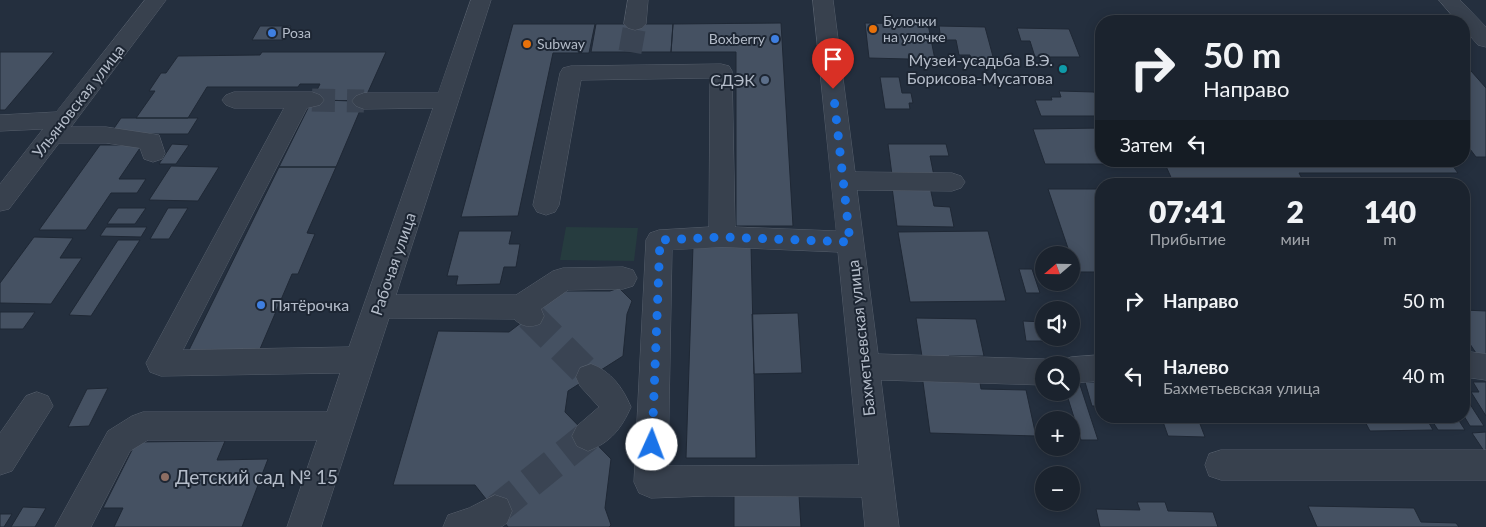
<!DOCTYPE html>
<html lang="ru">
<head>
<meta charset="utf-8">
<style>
  body { margin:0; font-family:Lato,sans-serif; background:#242b36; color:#f1f3f6; height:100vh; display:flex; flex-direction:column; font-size:19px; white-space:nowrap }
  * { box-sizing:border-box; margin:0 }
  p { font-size:16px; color:#a0a4aa }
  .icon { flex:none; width:28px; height:28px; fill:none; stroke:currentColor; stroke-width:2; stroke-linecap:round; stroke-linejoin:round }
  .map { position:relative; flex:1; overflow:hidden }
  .panel { position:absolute; left:1095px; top:178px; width:375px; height:245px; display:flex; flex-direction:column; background:#1b232e; border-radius:20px; box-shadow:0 2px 12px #0003,0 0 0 1px #39404a }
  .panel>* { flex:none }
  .hud { position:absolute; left:1095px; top:15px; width:375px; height:152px; border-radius:20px; box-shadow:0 2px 12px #0003,0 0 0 1px #39404a; background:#1b232e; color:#f1f3f6; overflow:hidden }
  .needle { width:32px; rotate:250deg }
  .fabs { position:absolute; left:1035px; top:246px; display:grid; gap:10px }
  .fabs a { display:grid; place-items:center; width:45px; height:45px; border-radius:50%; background:#1b232e; box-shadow:0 2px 12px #0003,0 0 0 1px #39404a; font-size:25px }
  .pin { position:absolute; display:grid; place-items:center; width:42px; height:42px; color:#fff; margin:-51px -21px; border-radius:50% 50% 50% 0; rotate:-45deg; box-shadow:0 0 5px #0007 }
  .pin .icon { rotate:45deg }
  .me { position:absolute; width:55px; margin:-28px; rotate:2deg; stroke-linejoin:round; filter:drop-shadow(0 0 4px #0008) }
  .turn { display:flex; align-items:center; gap:18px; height:105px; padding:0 25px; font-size:22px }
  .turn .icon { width:65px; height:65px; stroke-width:2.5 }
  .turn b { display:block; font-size:35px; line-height:42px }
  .then { display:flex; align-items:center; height:48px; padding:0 25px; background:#0003; gap:10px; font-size:19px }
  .eta { display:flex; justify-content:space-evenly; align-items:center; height:85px; text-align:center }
  .eta b { font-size:30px; font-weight:800; line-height:35px }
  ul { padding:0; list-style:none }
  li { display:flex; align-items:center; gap:15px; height:75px; padding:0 25px }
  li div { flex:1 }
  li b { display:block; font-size:19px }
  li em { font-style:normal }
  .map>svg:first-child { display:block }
</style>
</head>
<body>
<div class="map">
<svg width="1486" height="527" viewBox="0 0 1486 527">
  <rect width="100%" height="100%" fill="#242f3e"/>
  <path fill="#263c3f" d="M566,227L638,228L634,261L560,260Z"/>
  <path fill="#455162" stroke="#1f2835" d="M781,23L793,226H736V52H671L673,24Z
    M865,23L928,24L936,65H909L908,59L869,58Z
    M513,24H595L589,53H553L518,216L461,217Z
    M596,24H673L671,52H591Z
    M260,26H291L283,40H252Z
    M939,26L985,27L995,64L972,63L970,55H959L956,40H941Z
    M1017,28L1069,29L1080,57H1035L1030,41H1021Z
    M0,52H54L5,110H0Z
    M262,52H386L364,101L312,100L320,84H300L298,87H207L188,118H136L155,91H149L161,73H166L178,56L260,55Z
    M1464,63L1486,88V157H1476L1464,141Z
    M880,77H899L902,93H911L913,103H909L910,109H885Z
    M1059,91L1094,92L1101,109V116H1041L1035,100H1052L1051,97H1061Z
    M312,100L364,101L336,167H279Z
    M121,118H198L188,134H110Z
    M1101,128V161H1449L1458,173H1299L1305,184H1174L1165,164H1045L1033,129Z
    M172,144L189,145L176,164H159Z
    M888,144H946L949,156H930L934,176L892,175Z
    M100,145H142L119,179H146L137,193H111L86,230H39Z
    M171,166L219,167L198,201L149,200Z
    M279,167H336L307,233L315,234L298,274H292L257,356H186Z
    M892,187H930L934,206L950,207L954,227L897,226Z
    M1048,189H1101V272H1076Z
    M118,208H146L135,224H107Z
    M168,208H188L169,239H150Z
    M106,227H147L141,237L100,236Z
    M459,231H512L509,244H520L516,267H504L500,284L456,285L458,276H447Z
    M988,231L1006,301L910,302L898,232Z
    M34,237L73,238L60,258H82L51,304L0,303V283Z
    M118,240H140L91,316L69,315Z
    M751,245L756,458H686L693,246Z
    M1019,269H1032L1040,293H1026Z
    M619,288L632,301L627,314L623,356L568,391L565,412L611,459L605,508L611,525L609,527H508L475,485H393L438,331L509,332L563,291H610Z
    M1464,310L1486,311V356H1478L1464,335Z
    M0,312H35L23,329H0Z
    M798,313L802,373L754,374L752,314Z
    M916,318L976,319L984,356H949L951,364L923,363Z
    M1023,321L1043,322L1044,338H1046L1047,341H1026Z
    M922,375L979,376L981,389L1026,390L1036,436L930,433Z
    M1085,382H1101V406H1092Z
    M1473,382H1486V416L1471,392H1479Z
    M1071,385H1080L1098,440H1081L1066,392H1071Z
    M108,388L89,426L68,427L87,389Z
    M1464,401H1468L1484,426H1470L1464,416Z
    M1161,416H1197L1205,437L1168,436Z
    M1308,416H1349L1351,420L1310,421Z
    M1362,416H1425L1433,430L1370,431Z
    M1429,416H1456L1465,430H1438Z
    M1486,432V451H1484L1472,433Z
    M225,441L217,460L268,459L242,527H114L123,508H103L136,442Z
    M734,495H799L801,527H734Z
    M1137,502H1165L1168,511L1213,512L1218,527H1100L1096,509L1140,510Z
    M1308,506L1414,508L1421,522L1456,523L1459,527H1317Z
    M23,507L46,508L35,527H11Z
    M0,514H12L4,527H0Z"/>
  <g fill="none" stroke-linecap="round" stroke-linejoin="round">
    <path stroke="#3a4453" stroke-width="23" stroke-dasharray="23 12" stroke-linecap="butt" d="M630,52L635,24
      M312,100L364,101"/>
    <path stroke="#3a4453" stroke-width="30" stroke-dasharray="30 15" stroke-linecap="butt" d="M530,316L591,377
      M495,511L588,436"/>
    <g stroke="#565f6c" stroke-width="1">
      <path id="minor" d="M145,0H166L71,127H106L159,135L165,153L162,159L153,162L144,159L140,148L106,143H59L9,209L0,211V184L43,129L0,131V115L56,112Z
        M471,0H491L396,295H516L553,271L563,268L623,267L633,270L637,278L633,286L623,289L568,290L541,309L544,316L540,324C529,328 523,327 514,319L389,318L321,527H287L317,440H148L130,451L91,527H55L108,431L132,416L143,412H327L340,373L161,376L150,372L146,363L284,108H234L226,105L222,100L226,95L234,92H312L320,95L324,100L320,105L307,108L183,350L349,347L433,108L364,109L356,106L352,101L356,96L364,93H438Z
        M628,0H648L646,24L642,28L635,30L628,28L624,24Z
        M813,0H833L855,172L952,173L961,176L965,182L961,188L952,191L857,190L878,354L1044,359L1055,363L1056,365H1044V385L881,380L899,527H865L862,497L707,496L651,498L639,493L634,482L646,240L650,233L659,230L709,227L710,78L581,80L559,205L555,212L546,215L537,212L533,205L560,73L563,68L571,66L721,64L729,66L732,71L735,227L836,231ZM722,247L838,252L859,465L668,466L672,250Z
        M1439,0H1460L1486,27V47L1478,45L1464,29V21H1457Z
        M1464,351L1486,354V380L1464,377Z
        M1101,355V381L1071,383V365H1058L1060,361L1071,357Z
        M591,364C611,371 623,388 631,407C621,429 611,442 588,451L577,446L572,436L577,426L599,407L580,386L576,377L580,368Z
        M37,392L48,396L53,406L12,471L0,475V433L26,396Z
        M1221,450H1486V480H1221L1209,476L1205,465L1209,454Z
        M495,495L507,499L512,511L507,523L501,527H443L448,515L469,508Z"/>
    </g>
    <use href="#minor" fill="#38414e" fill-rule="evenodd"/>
  </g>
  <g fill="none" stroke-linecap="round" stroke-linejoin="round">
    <path stroke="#1a73e8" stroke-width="9" stroke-dasharray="0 16.2" d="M652,445L660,240L722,237L850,242L833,89"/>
  </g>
  <g fill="#e8710a" stroke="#1d2633" stroke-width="2">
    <circle cx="873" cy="29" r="5"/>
    <circle cx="527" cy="44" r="5"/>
  </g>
  <g fill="#3f7fe0" stroke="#1d2633" stroke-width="2">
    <circle cx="272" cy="33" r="5"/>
    <circle cx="775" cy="39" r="5"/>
    <circle cx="261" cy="305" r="5"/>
  </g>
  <circle fill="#0f9aa8" stroke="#1d2633" stroke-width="2" cx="1063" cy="69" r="5"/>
  <circle fill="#5c6f8a" stroke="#1d2633" stroke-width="2" cx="765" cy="80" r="5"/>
  <circle fill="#8d6e63" stroke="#1d2633" stroke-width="2" cx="165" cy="477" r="5"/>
  <g text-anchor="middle" stroke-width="4" stroke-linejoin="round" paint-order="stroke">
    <g font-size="14" fill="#b4bcc9" stroke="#1d2633" text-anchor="start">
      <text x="883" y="26">Булочки<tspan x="883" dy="16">на улочке</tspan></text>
      <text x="282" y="38">Роза</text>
      <text x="765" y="44" text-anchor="end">Boxberry</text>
      <text x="537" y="49">Subway</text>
    </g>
    <g font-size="16" fill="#b4bcc9" stroke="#1d2633" text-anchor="end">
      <text x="1053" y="66">Музей-усадьба В.Э.<tspan x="1053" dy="18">Борисова-Мусатова</tspan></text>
      <text x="755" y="86">СДЭК</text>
      <text x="271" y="311" text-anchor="start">Пятёрочка</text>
    </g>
    <g font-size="16" fill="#b4bcc9" stroke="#1d2633">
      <text transform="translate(78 101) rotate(-52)" y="6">Ульяновская улица</text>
      <text transform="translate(393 264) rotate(-71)" y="6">Рабочая улица</text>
      <text transform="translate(861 338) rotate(-96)" y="6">Бахметьевская улица</text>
    </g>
    <g font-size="19" fill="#b4bcc9" stroke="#1d2633" text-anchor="start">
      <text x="175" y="484">Детский сад № 15</text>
    </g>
  </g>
</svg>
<div class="fabs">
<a><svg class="needle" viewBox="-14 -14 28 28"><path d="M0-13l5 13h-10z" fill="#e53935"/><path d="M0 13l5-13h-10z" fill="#a0a4aa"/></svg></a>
<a><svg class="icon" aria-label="sound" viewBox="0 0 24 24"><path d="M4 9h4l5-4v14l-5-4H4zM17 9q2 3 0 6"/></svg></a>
<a><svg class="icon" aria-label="search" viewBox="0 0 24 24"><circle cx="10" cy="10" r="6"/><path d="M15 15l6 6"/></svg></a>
<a>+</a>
<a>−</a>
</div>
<div class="pin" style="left:833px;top:89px;background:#d93025"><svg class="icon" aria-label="arrive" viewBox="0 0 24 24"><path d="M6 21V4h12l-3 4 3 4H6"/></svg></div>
<svg class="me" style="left:652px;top:445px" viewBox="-20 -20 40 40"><circle r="19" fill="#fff"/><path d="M0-13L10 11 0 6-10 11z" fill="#1a73e8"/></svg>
<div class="hud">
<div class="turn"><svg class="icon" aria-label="right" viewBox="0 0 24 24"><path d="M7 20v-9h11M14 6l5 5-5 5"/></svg><div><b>50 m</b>Направо</div></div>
<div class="then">Затем<svg class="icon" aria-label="left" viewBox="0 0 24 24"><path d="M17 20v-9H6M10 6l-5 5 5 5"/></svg></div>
</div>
<section class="panel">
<div class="eta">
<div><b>07:41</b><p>Прибытие</p></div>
<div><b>2</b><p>мин</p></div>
<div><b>140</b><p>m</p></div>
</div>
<ul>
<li><svg class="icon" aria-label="right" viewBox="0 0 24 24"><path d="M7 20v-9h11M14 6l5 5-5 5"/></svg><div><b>Направо</b></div><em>50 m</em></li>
<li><svg class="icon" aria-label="left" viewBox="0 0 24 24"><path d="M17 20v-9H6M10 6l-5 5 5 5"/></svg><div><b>Налево</b><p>Бахметьевская улица</p></div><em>40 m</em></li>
</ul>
</section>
</div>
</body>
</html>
